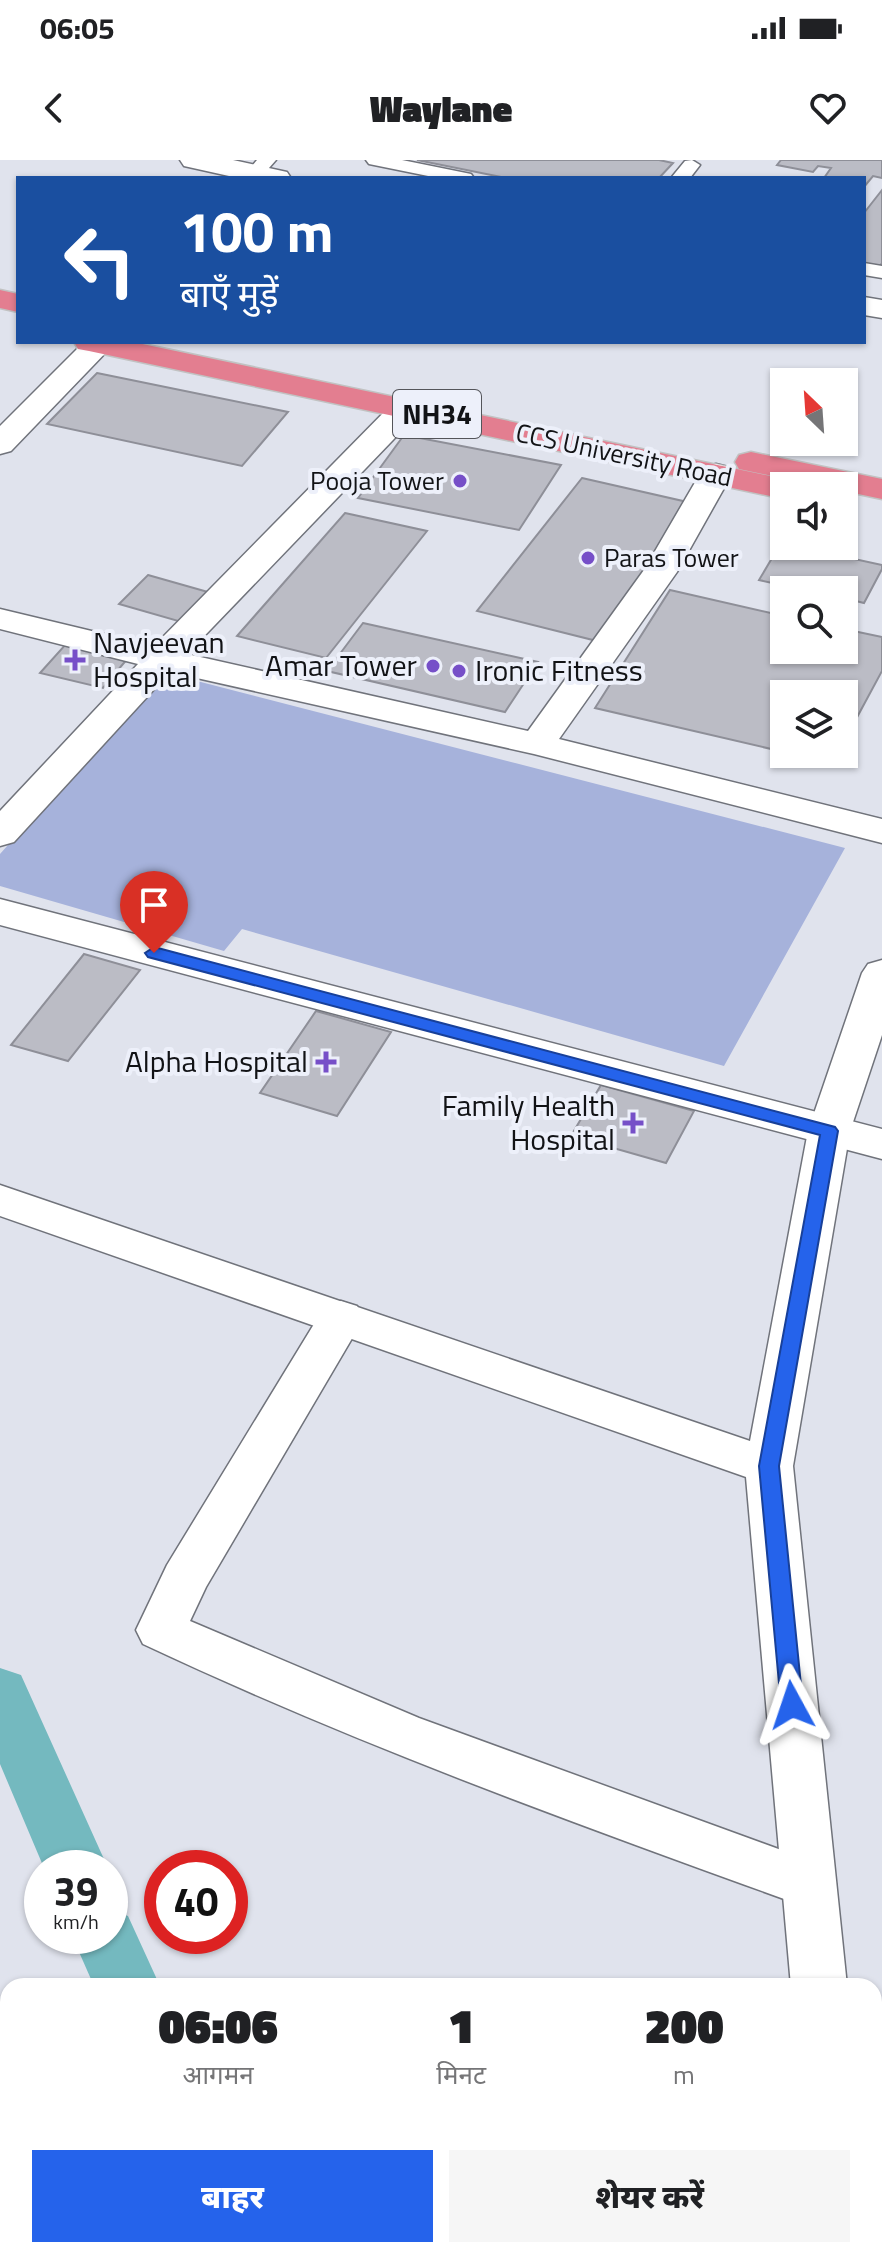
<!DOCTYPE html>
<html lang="hi">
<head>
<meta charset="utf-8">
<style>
  body { margin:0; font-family:"Titillium Web","Noto Sans Devanagari",sans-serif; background:#f6f6f6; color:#202124; height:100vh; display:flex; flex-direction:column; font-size:30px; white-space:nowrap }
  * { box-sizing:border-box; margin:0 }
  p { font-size:26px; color:#757577 }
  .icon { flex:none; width:44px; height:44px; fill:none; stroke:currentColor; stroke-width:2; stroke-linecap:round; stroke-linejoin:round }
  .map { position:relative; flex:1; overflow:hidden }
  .details { position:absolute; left:0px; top:1818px; width:882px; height:280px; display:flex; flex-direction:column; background:#fff; border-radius:24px 24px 0 0; box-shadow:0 2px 6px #0004 }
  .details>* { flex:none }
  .hud { position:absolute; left:16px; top:16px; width:850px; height:168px; border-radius:0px; box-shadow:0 2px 6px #0004; background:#1a4fa0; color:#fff; overflow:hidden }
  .needle { width:52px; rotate:335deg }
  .fabs { position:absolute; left:770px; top:208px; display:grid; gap:16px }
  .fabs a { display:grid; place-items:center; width:88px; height:88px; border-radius:0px; background:#fff; box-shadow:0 2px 6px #0004; font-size:40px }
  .speed { position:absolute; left:24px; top:1690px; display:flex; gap:16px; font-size:40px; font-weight:700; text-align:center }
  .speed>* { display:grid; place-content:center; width:104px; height:104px; border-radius:50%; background:#fff; box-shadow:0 2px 6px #0004; line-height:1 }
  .speed small { font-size:20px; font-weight:400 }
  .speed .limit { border:12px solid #d22; background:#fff; color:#111 }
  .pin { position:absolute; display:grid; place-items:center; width:68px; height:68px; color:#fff; margin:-82px -34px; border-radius:50% 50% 50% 0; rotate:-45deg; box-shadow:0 0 8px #0007 }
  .pin .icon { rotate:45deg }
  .me { position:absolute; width:88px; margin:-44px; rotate:355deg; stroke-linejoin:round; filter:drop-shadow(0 0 6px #0008) }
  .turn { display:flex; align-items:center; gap:28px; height:168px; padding:0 32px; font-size:36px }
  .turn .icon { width:104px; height:104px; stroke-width:2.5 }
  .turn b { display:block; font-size:56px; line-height:68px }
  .eta { display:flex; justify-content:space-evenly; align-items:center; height:136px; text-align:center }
  .eta b { font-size:48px; font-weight:800; line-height:56px }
  .primary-button { display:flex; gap:16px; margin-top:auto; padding:16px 32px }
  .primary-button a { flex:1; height:92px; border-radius:0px; background:#2563eb; color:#fff; font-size:32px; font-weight:800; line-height:92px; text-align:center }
  .primary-button a+a { background:#f6f6f6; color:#202124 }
  .status { display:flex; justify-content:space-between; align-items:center; height:56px; padding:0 40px; background:#fff; direction:ltr }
  .status svg { height:22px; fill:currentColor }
  header { display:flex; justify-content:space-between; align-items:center; height:104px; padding:0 32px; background:#fff; font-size:36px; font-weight:800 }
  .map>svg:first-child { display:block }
</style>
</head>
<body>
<div class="status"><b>06:05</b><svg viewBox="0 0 49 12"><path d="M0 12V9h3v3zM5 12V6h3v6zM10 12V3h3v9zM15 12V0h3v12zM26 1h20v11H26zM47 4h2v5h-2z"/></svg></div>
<header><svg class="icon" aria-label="back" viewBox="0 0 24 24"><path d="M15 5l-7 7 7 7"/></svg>Waylane<svg class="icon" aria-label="heart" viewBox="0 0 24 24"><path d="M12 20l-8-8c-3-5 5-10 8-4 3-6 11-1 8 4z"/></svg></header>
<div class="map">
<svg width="882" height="2098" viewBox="0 0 882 2098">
  <rect width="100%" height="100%" fill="#e0e3ed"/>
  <path fill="#a6b2db" d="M162,512L845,688L724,906L242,769L224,791L0,726V694Z"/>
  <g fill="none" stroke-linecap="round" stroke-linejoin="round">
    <path fill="#74b9bf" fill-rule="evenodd" d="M0,1508L21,1515L108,1708H44L0,1604Z
      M110,1749L128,1756L160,1826H94L72,1776H110Z
      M206,2090H276L280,2098H208Z"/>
  </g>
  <path fill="#bbbcc5" stroke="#8e8f98" stroke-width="2" d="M417,0H659L673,3L659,18H506Z
    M781,0H882V18L873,16L864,27V18H824L831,8L818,6L813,12L777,5Z
    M882,30V103L876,111L864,109V53Z
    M97,213L288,252L242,306L47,264Z
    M404,275L561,305L519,370L358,338Z
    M582,318L696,344L597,481L477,451Z
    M345,353L427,371L326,498L237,476Z
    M781,383L882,405V409L864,443L844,438V430H804L759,420Z
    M148,415L215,434L185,463L119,444Z
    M670,430L784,456V490H844V469L882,477V511L855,561L844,558V534H784V592L595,548Z
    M363,463L538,502L505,552L327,511Z
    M66,484L128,498L103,528L40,513Z
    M84,794L140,810L68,901L11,885Z
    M316,851L391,872L337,956L260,933Z
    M601,925L694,951L666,1003L571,976Z"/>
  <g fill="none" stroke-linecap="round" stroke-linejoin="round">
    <g stroke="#70737b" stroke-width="3">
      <path id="service" d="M257,0H276L261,17H249L246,13Z
        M366,0H402L471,14L474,18H438L369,4Z
        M692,0L700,5L690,18H671L685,1Z
        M864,103L882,106V118L864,115Z
        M679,2090H740L743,2098H682Z"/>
    </g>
    <g stroke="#70737b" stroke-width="3">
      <path id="minor" d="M180,0H233L287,12L291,18H238L184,6Z
        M864,137L882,140V158L864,155Z
        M84,182L114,184L11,291L0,294V266Z
        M406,238L417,241L422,248L417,255L187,494L528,571L644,410L704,307L716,304L728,307L732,314L677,412L559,579L882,659V683L534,594L170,512L14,682L0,686V651L138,504L0,469V449L154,486L395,241Z
        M0,739L882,969V999L0,765Z
        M341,1141L357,1146L364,1158L206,1427L190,1461L419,1558L828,1707L836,1724L828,1741L809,1748C584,1667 360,1586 143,1484L136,1470L167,1405L325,1146Z
        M874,1999H882V2055H874Z"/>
    </g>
    <g stroke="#70737b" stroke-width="3">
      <path id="tertiary" d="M882,800V875L850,971L793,1306L847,1826H791L746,1317L0,1056V1025L750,1281L808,971L862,813L868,804Z
        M814,2090H874L875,2098H815Z"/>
    </g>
    <g stroke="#c1c2c2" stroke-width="3">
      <path id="trunk" d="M0,130L18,134V152L0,148Z
        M74,182H133L784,319L796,322L798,326H784V339L89,191L78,189Z
        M751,292L882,319V339L844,331V326H820L739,309L735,302L739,295Z"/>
    </g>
    <use href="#service" fill="#fff" fill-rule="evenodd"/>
    <use href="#minor" fill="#fff" fill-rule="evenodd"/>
    <use href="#tertiary" fill="#fff" fill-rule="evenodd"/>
    <use href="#trunk" fill="#e37e90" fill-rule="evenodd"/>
  </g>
  <path fill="#2563eb" stroke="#184099" stroke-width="2" d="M154,787L835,967L838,971L779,1306L803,1545L800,1551L792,1554L784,1551L781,1545L759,1306L820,975L148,797L145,793Z"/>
  <g fill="#764fc8" stroke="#edf0fa" stroke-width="3">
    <circle cx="460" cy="321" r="8"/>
    <circle cx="588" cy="398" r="8"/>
    <path d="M71 488h8v8h8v8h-8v8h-8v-8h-8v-8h8z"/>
    <circle cx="433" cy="506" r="8"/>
    <circle cx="459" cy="511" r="8"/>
    <path d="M322 890h8v8h8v8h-8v8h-8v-8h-8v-8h8z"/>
    <path d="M629 951h8v8h8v8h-8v8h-8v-8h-8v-8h8z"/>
  </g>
  <g text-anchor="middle" stroke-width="8" stroke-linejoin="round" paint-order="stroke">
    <g font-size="26" fill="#121316" stroke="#edf0fa">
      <text transform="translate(624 295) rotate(12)" y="9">CCS University Road</text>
    </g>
    <g font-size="26" fill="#121316" stroke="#edf0fa" text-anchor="end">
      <text x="444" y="330">Pooja Tower</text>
      <text x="604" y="407" text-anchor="start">Paras Tower</text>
    </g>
    <rect fill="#edf0fa" stroke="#54555a" stroke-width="2" x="393" y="230" width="88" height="48" rx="6"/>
    <g font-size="28" font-weight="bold" fill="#121316">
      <text x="437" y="264">NH34</text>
    </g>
    <g font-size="30" fill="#121316" stroke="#edf0fa" text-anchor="end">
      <text x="93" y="493" text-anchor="start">Navjeevan<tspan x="93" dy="34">Hospital</tspan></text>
      <text x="417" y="516">Amar Tower</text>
      <text x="475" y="521" text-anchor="start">Ironic Fitness</text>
      <text x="308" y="912">Alpha Hospital</text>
      <text x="615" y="956">Family Health<tspan x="615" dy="34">Hospital</tspan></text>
    </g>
  </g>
</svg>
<div class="fabs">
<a><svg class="needle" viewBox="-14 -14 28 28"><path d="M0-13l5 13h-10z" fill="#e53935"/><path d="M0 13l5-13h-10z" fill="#757577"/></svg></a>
<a><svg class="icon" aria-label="sound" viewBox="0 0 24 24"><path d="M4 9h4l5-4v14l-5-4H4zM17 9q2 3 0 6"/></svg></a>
<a><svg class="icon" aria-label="search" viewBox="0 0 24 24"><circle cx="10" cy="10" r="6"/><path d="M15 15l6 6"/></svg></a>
<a><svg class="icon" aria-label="layers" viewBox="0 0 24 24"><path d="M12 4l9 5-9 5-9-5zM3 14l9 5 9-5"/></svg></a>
</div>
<div class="speed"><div>39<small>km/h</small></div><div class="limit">40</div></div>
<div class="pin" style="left:154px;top:793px;background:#d93025"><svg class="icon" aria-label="arrive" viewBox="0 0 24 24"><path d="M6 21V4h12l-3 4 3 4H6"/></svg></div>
<svg class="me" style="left:792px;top:1545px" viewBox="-20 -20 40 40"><path d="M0-17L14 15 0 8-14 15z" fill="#2563eb" stroke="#fff" stroke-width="4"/></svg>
<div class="hud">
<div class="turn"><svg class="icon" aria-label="left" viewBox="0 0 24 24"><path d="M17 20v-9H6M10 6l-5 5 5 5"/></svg><div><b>100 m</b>बाएँ मुड़ें</div></div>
</div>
<section class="details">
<div class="eta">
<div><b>06:06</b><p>आगमन</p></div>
<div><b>1</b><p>मिनट</p></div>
<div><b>200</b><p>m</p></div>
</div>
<div class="primary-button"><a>बाहर</a><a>शेयर करें</a></div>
</section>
</div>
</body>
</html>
